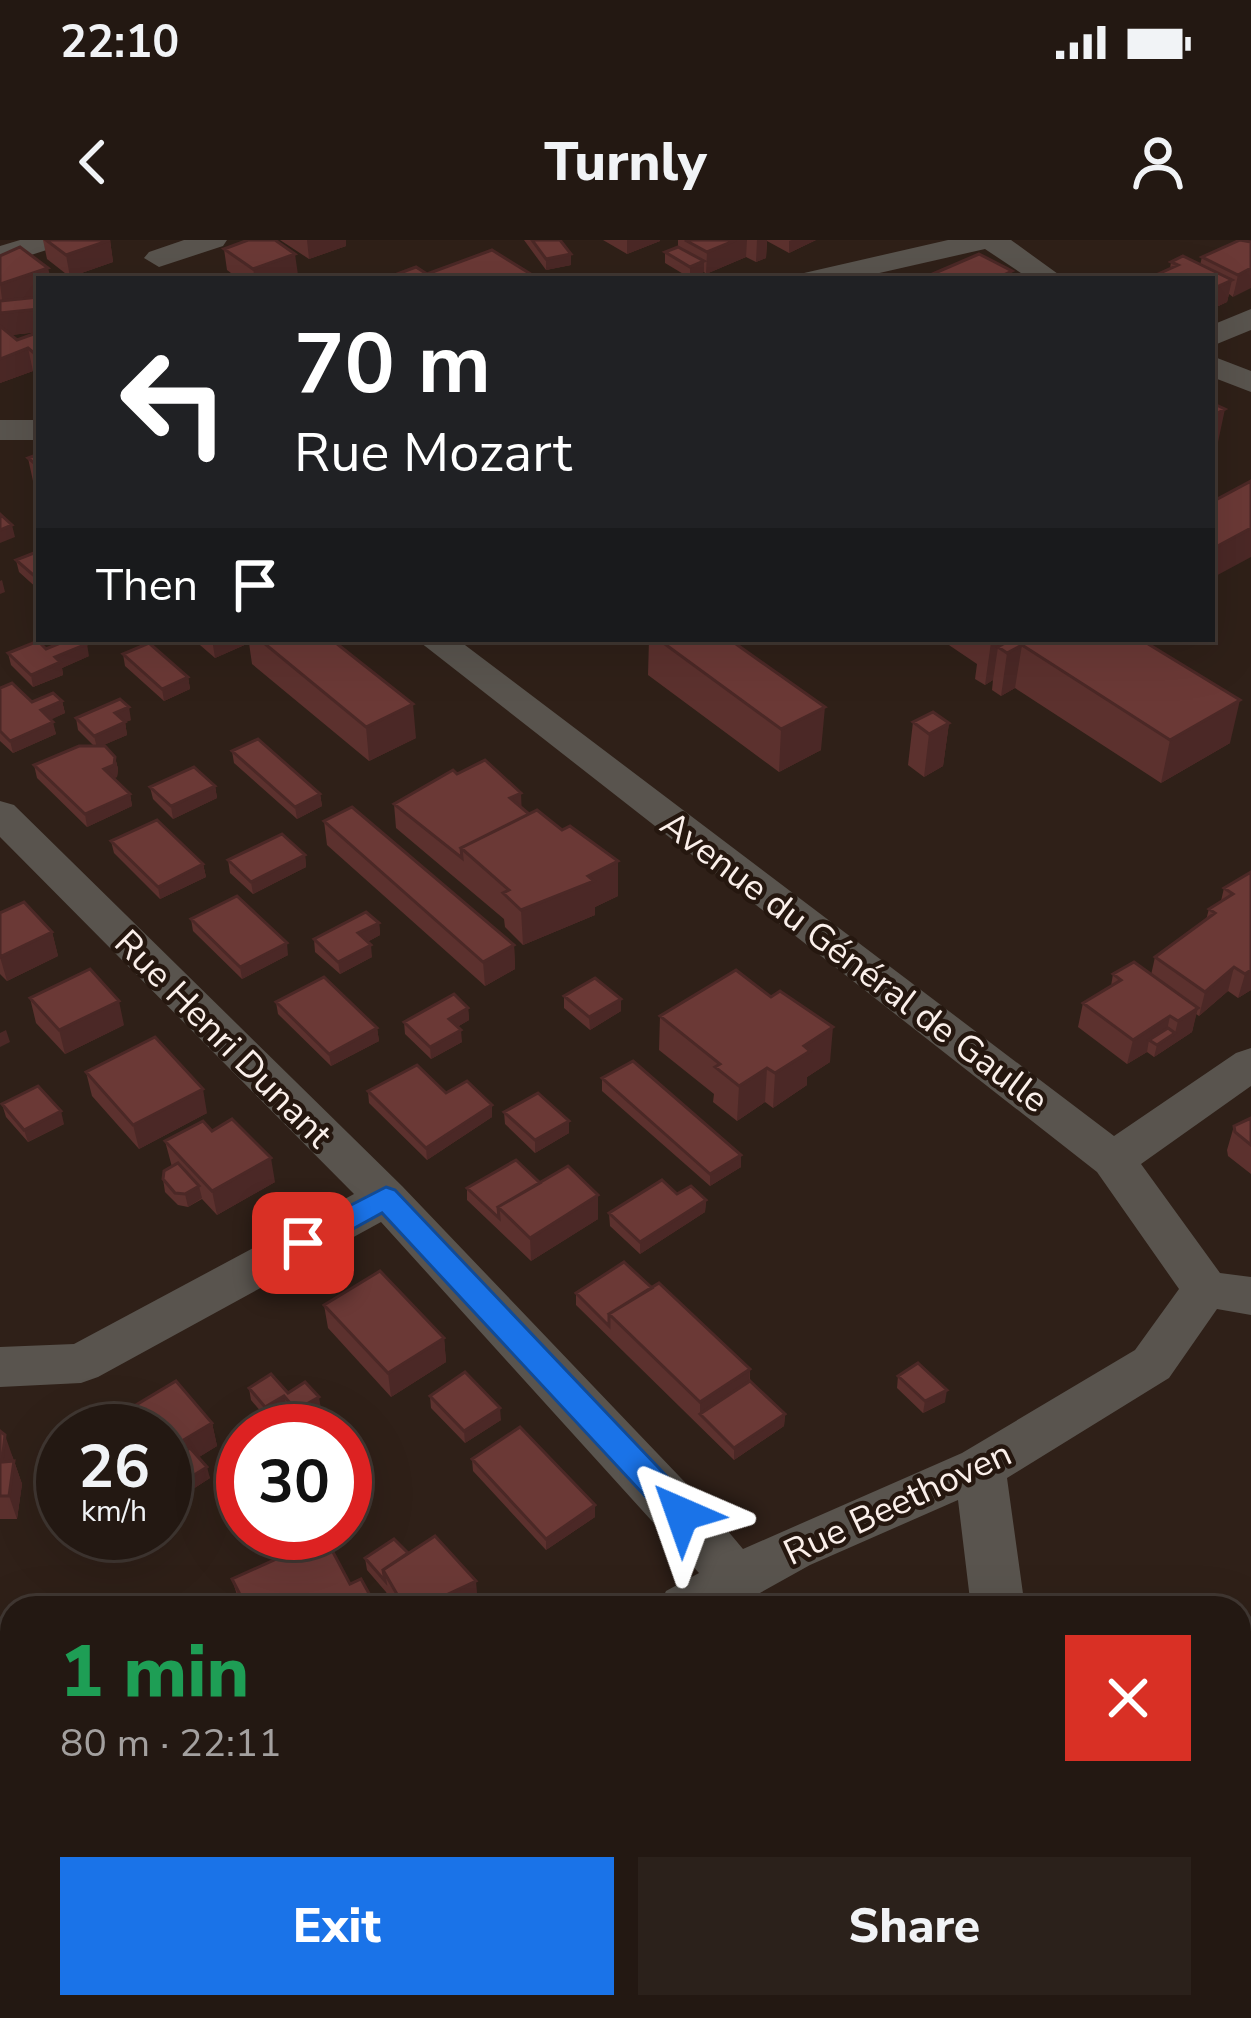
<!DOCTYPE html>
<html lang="en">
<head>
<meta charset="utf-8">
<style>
  body { margin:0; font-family:"Nunito Sans",sans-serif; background:#2b211b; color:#f1f3f6; height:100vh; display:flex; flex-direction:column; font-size:45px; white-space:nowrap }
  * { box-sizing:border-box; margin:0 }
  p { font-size:39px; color:#a3a09f }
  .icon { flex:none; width:66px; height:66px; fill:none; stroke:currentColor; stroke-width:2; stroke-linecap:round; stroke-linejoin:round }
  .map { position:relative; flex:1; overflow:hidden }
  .panel { position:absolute; left:0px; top:1356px; width:1251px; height:423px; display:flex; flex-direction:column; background:#231812; border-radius:36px 36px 0 0; box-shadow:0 12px 48px #0002,0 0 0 3px #403732 }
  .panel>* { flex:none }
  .guide { position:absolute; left:36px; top:36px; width:1179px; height:366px; border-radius:0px; box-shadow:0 12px 48px #0002,0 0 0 3px #403732; background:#202124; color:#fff; overflow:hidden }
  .speed { position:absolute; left:36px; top:1164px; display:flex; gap:24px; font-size:60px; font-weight:700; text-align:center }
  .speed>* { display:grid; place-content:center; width:156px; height:156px; border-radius:50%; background:#231812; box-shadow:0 12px 48px #0002,0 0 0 3px #403732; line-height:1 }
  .speed small { font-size:30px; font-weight:400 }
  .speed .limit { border:18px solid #d22; background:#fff; color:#111 }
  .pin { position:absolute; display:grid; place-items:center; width:102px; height:102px; color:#fff; margin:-51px; border-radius:24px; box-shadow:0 6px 18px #0006 }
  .me { position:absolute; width:132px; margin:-66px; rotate:317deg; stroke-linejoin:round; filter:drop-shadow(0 0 9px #0008) }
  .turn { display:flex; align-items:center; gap:42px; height:252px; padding:0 60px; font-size:54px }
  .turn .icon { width:156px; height:156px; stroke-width:2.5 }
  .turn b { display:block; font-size:84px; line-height:102px }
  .then { display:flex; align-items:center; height:114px; padding:0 60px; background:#0003; gap:24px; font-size:45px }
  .round { display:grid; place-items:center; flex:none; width:126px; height:126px; border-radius:0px; background:#2b211b }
  .overview { display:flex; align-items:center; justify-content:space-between; height:204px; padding:0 60px }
  h1 { font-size:72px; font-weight:800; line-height:90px; color:#1e9e55 }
  .action { display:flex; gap:24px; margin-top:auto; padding:24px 60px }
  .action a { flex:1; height:138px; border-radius:0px; background:#1a73e8; color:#fff; font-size:48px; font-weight:800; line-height:138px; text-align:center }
  .action a+a { background:#2b211b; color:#f1f3f6 }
  .status { display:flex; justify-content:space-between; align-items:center; height:84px; padding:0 60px; background:#231812; direction:ltr }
  .status svg { height:33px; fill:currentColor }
  header { display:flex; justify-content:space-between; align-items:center; height:156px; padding:0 60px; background:#231812; font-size:54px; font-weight:800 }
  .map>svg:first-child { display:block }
</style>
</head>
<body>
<div class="status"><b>22:10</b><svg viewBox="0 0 49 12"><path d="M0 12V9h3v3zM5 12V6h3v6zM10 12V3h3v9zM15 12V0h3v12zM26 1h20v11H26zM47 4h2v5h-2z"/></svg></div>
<header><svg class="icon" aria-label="back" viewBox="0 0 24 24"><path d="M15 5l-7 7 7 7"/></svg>Turnly<svg class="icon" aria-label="person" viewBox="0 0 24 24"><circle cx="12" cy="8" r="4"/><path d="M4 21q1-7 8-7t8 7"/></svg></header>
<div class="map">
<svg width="1251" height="1778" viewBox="0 0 1251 1778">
  <rect width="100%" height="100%" fill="#2f2018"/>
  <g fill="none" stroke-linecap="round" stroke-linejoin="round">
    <path fill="#59544e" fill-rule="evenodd" d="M20,0H63L59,6L0,25V6Z
      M184,0H227L223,6L159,27L144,18L149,12Z
      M948,0H1011L1065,39H1030L985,9L853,39H799L804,33Z
      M1251,69V90L1212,106V85Z
      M1212,116L1251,131V152L1212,137Z
      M0,180H39V200H0Z
      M416,399H457L1114,896L1236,813L1251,808V846L1141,924L1220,1033L1251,1037V1075L1217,1069L1169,1138L1007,1238L1025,1368H971L958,1260L810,1325L733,1368H658L666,1351L699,1333L381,982L98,1137L81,1143L0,1147V1107L74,1104L354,954L0,597V561L14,565L402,946L700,1258L743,1309L962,1213L1135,1110L1179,1049L1097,932Z
      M1239,1630L1251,1635V1695L1239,1691Z
      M12,1666V1724L0,1729V1671Z
      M293,1767H353L354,1778H292Z
      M1033,1767H1093L1096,1778H1034Z"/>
  </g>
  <path fill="#5c312e" d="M43,0H110L113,22L70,37L47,19Z
    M280,0H346V6L309,19Z
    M524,0H560L571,25L546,30Z
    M603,0H660V1L627,14Z
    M678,0H816L789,13L767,1L766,18L756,22L746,17L706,34L704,32L690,38L665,23V12L678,7Z
    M1251,2L1233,57L1229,54L1227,62L1212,69V39L1170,29L1171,22L1200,25L1202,17Z
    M224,9L298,35L288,39H239L227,30Z
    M0,16L39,39V54L29,58L39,92L11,95L17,100L39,92V136L33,131L0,143Z
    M39,214V246L33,241L28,218Z
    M39,311V350L19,332L16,320Z
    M193,399H331L416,498L369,521L252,424L249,403L215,418Z
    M649,399H729L821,510L779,532L648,435Z
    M940,399H1140L1230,503L1161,543L1015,448L1001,456L992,450L993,440L985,445L975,439L977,424Z
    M8,413L89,416L62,428L63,435L33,447L11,425Z
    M123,414L188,437L190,449L164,461L125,426Z
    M0,448L32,462L62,461L65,473L51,479L56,494L13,513L0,501Z
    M76,478L131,480L125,482L127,495L101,506L115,517L118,529L117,537L113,538L130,554L132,566L87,587L37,538L34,525L94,506L78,490Z
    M913,482L949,483L943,526L924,537L908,525Z
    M232,511L320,554L322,566L297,579L234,523Z
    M457,534L521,553V567L618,656L595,667V675L523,705L505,687L504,679L396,588L394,564Z
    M215,546L217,558L173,579L153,559L150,547Z
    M324,581L514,705L515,729L485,746L327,605Z
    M111,601L203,624L206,637L160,659L114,613Z
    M305,615L306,627L253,654L230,633L228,620Z
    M1251,632V750L1238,758L1228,751L1199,776L1196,774L1192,792L1154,817L1147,812L1127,824L1078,787L1083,763L1111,746L1113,734L1151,735L1155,717L1206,680L1209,669L1221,661L1224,648Z
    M0,673L52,692L58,716L7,741L0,734Z
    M191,679L288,715L242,739L193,691Z
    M379,683L380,695L367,702L372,717L340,734L315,712L314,699Z
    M564,756L621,759V771L590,790L564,768Z
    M30,758L124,785L65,814L36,783Z
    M276,762L377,788L379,801L331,826L278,774Z
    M468,768L469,780L457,787L462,802L431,819L405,794L404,782Z
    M660,776L830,822L807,837V845L773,868L765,862L737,881L713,862L714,854L659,810Z
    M86,832L207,873L139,909L92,856Z
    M602,838L741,915V927L710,946L602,851Z
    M368,851L446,853L492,865V877L427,920L369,863Z
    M2,864L64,884L28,902L6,877Z
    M504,872L569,881V893L535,913L505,884Z
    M1251,878V934L1228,916L1227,910L1234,886Z
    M212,891L275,942L217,975L202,959L188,967L178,965L165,952L163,939L172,927L165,901Z
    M540,943L598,979L531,1021L467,960V948Z
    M677,954L706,960L705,972L640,1014L610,986L609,973Z
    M652,1048L750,1129V1141L785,1174L784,1186L734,1220L576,1065V1053Z
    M324,1065L444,1098L446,1122L391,1157L328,1088Z
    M898,1136L945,1162L923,1173L897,1148Z
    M249,1148L288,1153L321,1169L298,1182L287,1167L267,1179L251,1160Z
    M430,1156L501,1180L465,1203L431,1168Z
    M126,1171L212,1183L217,1206L199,1217L210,1238L165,1267V1191H122L130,1186Z
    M0,1191L13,1218L22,1244L17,1279H0Z
    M472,1219L595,1277L546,1310L473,1231Z
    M408,1313L478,1364L469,1368H395L386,1352L367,1330L365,1318Z
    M232,1339L350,1344L377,1368H241Z
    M1251,1498V1574L1239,1565V1514Z
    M364,1767H422L366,1777Z
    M918,1767H1015V1768L1012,1778H915Z
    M1091,1767H1205L1208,1778H1093Z"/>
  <path fill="#4b2826" d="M110,0L113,22L70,37L66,15Z
    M307,0H346V6L309,19Z
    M627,0H660V1L627,14Z
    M736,0H747L746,17L706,34L707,12Z
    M757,0H767L766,18L756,22Z
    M792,0H816L789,13V1Z
    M295,14L298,35L288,39H255L253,29Z
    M571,14V25L546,30V19Z
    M704,21V32L690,38V27Z
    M48,28L51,39H39V54L3,67L0,44Z
    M1251,28V48L1233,57L1238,35Z
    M1012,31L1011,39H995Z
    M1232,40L1227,62L1212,69V49Z
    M39,69V92L0,96V73Z
    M28,108L33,131L0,143V119Z
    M1225,169L1218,202L1212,205V176Z
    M12,285L15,297L0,303V290Z
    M1251,288V317L1212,338V309Z
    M2,340L5,352L0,354V341Z
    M212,399H249V403L215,418Z
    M996,399H1004L1002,410L998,407L993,440L985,445L991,402Z
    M87,404L89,416L62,428L63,435L33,447L31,435L55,417Z
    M1022,405L1015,448L1001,456L1007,413Z
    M188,437L190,449L164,461L162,449Z
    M1240,460L1230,503L1161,543L1170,500Z
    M62,461L65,473L44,483L41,470Z
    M413,464L416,498L369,521L366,487Z
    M129,467L131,480L117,486L115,473Z
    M825,467L821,510L779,532L781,489Z
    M53,482L56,494L13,513L10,501Z
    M125,482L127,495L97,508L94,496Z
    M949,483L943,526L924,537L929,494Z
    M115,517L118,529L117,537L106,542L104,529Z
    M215,546L217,558L173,579L171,566Z
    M521,553L522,577L510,558Z
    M130,554L132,566L87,587L85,574Z
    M320,554L322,566L297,579L295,567Z
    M305,615L306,627L253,654L251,642Z
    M618,621V656L595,667V675L523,705L521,670Z
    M203,624L206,637L160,659L158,647Z
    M379,683L380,695L360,706L358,693Z
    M52,692L58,716L7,741L0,717Z
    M287,703L288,715L242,739L240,727Z
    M371,705L372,717L340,734L338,722Z
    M514,705L515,729L485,746L483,722Z
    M1234,727L1228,751L1199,776L1205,752Z
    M1251,730V750L1238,758L1245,734Z
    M621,759V771L590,790L589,777Z
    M119,761L124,785L65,814L59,790Z
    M468,768L469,780L450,791L449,779Z
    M1198,768L1192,792L1154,817L1157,805L1149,800L1147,812L1127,824L1133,800L1170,776L1165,800L1175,793L1178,781Z
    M833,787L830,822L807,837V845L773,868L775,833L804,806Z
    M377,788L379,801L331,826L329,814Z
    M6,790L10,802L0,807V793Z
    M461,790L462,802L431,819L430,807Z
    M767,828L765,862L737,881L739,846Z
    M203,849L207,873L139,909L133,885Z
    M492,865V877L427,920L426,908Z
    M61,871L64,884L28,902L24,890Z
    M569,881V893L535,913V900Z
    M741,915V927L710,946V934Z
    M271,918L275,942L217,975L212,951Z
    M199,946L202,958L188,967L185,954Z
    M598,955V979L531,1021L530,998Z
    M706,960L705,972L640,1014V1002Z
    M444,1098L446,1122L391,1157L388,1133Z
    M750,1129L749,1153L700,1174V1162Z
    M947,1150L945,1162L923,1173L925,1161Z
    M284,1156L287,1167L267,1179L265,1167Z
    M319,1157L321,1169L298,1182L296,1170Z
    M500,1168L501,1180L465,1203L464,1191Z
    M785,1174L784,1186L734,1220V1208Z
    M212,1183L217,1206L167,1237L165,1211Z
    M5,1195L13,1218L9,1245L2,1222Z
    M14,1221L22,1244L17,1279L9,1256Z
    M207,1227L210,1238L165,1267V1253Z
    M595,1265V1277L546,1310V1299Z
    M476,1341L478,1364L469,1368H418Z
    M266,1767H272V1778H265Z"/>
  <path fill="#6b3936" stroke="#4b2826" stroke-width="3" d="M46,0H110L66,15Z
    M248,0H275L295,14L253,29L224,9Z
    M532,0H560L571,14L546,19Z
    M685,0H736L707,12Z
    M1240,0L1251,2V28L1238,35L1202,17Z
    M20,7L48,28L0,44V16Z
    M678,7L704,21L690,27L665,12Z
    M492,10L529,33L513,39H384L416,27L427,34Z
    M979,14L1012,31L995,39H921Z
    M1183,16L1232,40L1212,49V39H1147L1178,25L1171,22Z
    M39,57V69L0,73V61Z
    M0,86L17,100L39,92V117L28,108L0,119Z
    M1212,163L1225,169L1212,176Z
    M39,214V227L28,218Z
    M1251,241V288L1212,309V262Z
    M0,274L12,285L0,290Z
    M39,311V340L16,320Z
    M70,399H81L87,404L55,417L60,422L31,435L8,413L38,401L46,409Z
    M259,399H331L413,464L366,487Z
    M658,399H729L825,467L781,489Z
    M1012,399H1140L1240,460L1170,500L1022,405L1007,413L998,407Z
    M149,403L188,437L162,449L123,414Z
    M12,443L32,462L53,453L62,461L41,470L53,482L10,501L0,491V448Z
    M120,459L129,467L115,473L125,482L94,496L76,478Z
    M933,472L949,483L929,494L913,482Z
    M258,499L320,554L295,567L232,511Z
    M79,506H105L115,517L114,525L104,529L130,554L85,574L34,525Z
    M485,520L521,553L510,558L529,574L461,608L462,618L394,564L453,530L457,534Z
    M194,527L215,546L171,566L150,547Z
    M352,567L514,705L483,722L324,581Z
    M537,570L562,590L570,586L618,621L588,636L594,641L521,670L503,653L509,650L461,608Z
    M157,580L203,624L158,647L111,601Z
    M282,594L305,615L251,642L228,620Z
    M1251,632V730L1245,734L1234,727L1205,752L1155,717L1215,673L1209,669L1233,654L1224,648Z
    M237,656L287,703L240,727L191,679Z
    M24,662L52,692L0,717V673Z
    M366,672L379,683L358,693L371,705L338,722L314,699Z
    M1134,722L1198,768L1178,781L1170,776L1133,800L1083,763L1121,740L1113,734Z
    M90,729L119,761L59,790L30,758Z
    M736,730L771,757L780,751L833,787L804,806L810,811L775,833L767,828L739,846L715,827L720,824L660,776Z
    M324,737L377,788L329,814L276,762Z
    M595,738L621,759L589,777L564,756Z
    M454,754L468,768L449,779L461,790L430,807L404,782Z
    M1168,788L1175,793L1157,805L1149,800Z
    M155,797L203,849L133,885L86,832Z
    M633,821L741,915L710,934L602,838Z
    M417,825L446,853L467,841L492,865L426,908L368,851Z
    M38,846L61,871L24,890L2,864Z
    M538,853L569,881L535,900L504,872Z
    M1251,878V905L1235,892L1234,886Z
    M232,879L271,918L212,951L165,901L203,881L212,891Z
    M516,920L540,943L498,967L499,978L467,948Z
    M178,923L199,946L185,954L175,953L163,939L164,931Z
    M568,926L598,955L530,998L498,967Z
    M662,940L677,954L691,946L706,960L640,1002L609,973Z
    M624,1022L652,1048L609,1074V1086L576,1053Z
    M380,1031L444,1098L388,1133L324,1065Z
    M659,1043L750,1129L700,1162L609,1074Z
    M918,1123L947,1150L925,1161L898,1136Z
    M465,1132L500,1168L464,1191L430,1156Z
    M271,1134L288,1153L305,1142L319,1157L296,1170L284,1156L265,1167L249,1148Z
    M176,1141L212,1183L165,1211V1191H142L126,1171Z
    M750,1141L785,1174L734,1208L700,1174Z
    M520,1187L595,1265L546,1299L472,1219Z
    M0,1191L5,1195L2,1222L14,1221L9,1256H0Z
    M190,1208L207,1227L165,1253V1224Z
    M435,1296L476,1341L418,1368H405L383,1330Z
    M325,1297L350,1344L361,1339L377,1368H247L232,1339Z
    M394,1299L408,1313L383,1330L385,1341L365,1318Z
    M12,1487V1522L0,1493Z
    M1251,1498V1560L1239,1551V1514Z
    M111,1767H149V1778H110Z
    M174,1767H266L265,1778H173Z
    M921,1767H1015V1768L921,1771Z
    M1101,1767H1205L1208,1778H1104Z"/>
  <path fill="#1a73e8" stroke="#114b97" stroke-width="3" d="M386,947L395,950L694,1265L698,1274L694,1284L682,1287L671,1284L382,973L313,1011H293L288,1003L293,995Z"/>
  <g text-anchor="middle" stroke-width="9" stroke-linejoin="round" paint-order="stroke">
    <g font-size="36" fill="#faefea" stroke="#25170f">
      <text transform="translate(855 721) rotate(37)" y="13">Avenue du Général de Gaulle</text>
      <text transform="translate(224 798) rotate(45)" y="13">Rue Henri Dunant</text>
      <text transform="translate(897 1262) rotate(-25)" y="13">Rue Beethoven</text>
    </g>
  </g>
</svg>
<div class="speed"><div>26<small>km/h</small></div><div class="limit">30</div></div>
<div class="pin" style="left:303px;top:1003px;background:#d93025"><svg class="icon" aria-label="arrive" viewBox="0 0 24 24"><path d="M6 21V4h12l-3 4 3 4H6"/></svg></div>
<svg class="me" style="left:682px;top:1274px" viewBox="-20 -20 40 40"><path d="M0-17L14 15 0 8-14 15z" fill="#1a73e8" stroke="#fff" stroke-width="4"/></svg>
<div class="guide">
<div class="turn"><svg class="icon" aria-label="left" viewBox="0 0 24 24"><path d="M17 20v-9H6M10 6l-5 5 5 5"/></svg><div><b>70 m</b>Rue Mozart</div></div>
<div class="then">Then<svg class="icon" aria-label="arrive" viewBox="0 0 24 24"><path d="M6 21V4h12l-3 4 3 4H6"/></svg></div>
</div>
<section class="panel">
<div class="overview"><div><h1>1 min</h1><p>80 m · 22:11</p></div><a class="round" style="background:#d93025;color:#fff"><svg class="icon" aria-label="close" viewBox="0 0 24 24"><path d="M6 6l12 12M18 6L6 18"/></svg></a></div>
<div class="action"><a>Exit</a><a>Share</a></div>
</section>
</div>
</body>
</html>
